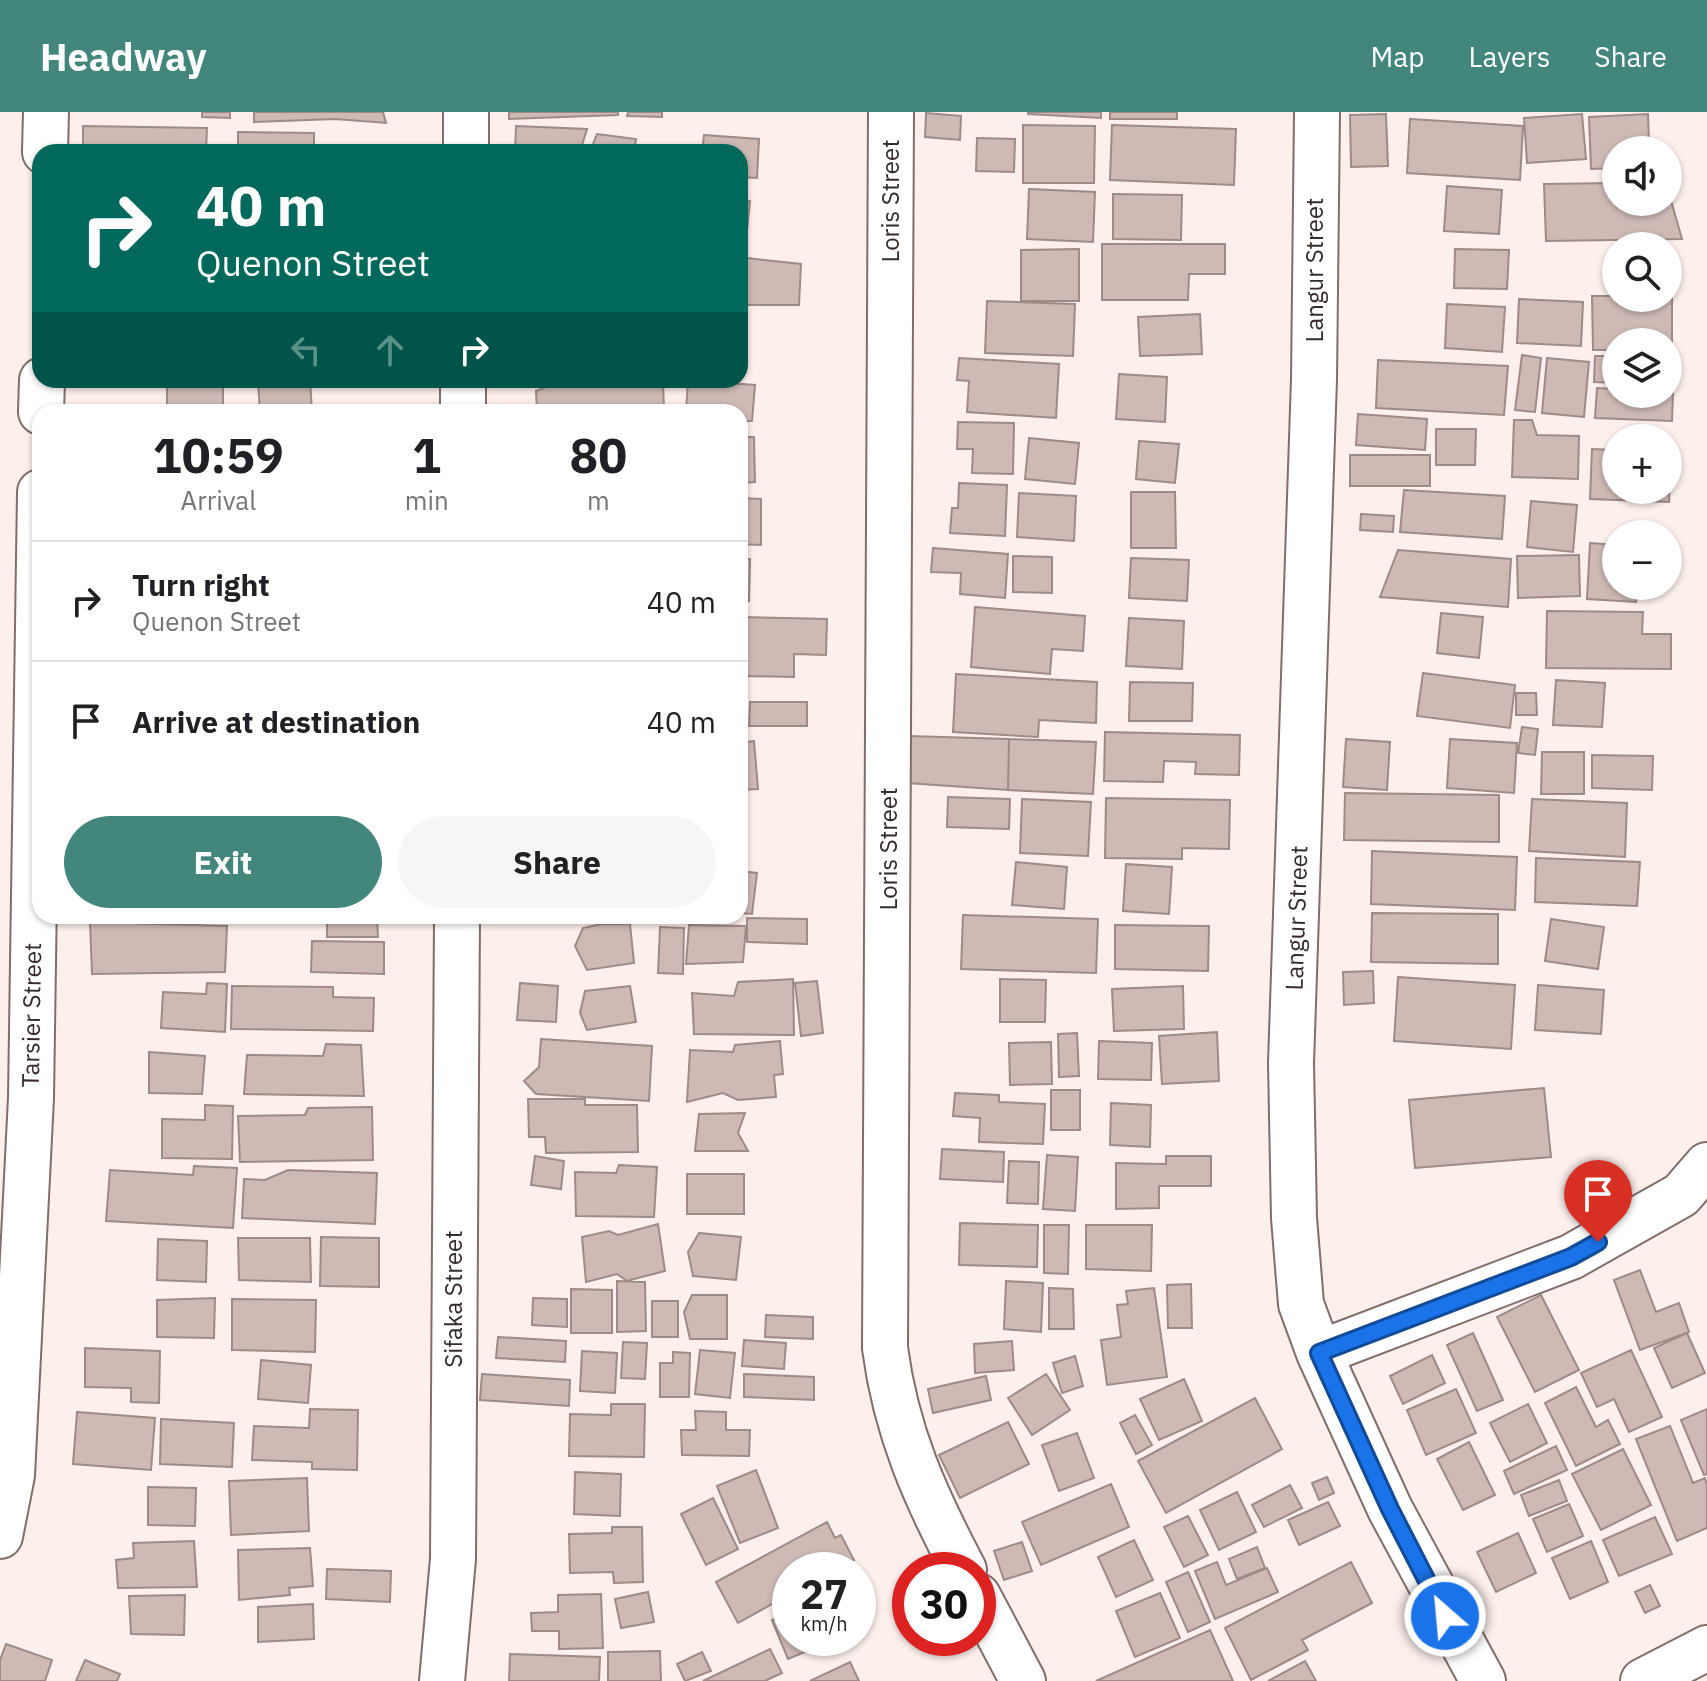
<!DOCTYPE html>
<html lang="en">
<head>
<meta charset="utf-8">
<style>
  body { margin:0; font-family:"IBM Plex Sans",sans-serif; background:#f6f6f6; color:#202124; height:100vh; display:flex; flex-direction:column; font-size:30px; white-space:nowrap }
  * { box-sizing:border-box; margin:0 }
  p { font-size:26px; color:#757577 }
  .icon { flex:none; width:44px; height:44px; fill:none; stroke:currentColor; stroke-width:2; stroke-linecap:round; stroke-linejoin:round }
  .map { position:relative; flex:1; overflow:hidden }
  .panel { position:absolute; left:32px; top:292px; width:716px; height:520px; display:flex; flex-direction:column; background:#fff; border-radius:24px; box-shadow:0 2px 6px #0004 }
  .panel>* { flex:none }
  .banner { position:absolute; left:32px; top:32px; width:716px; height:244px; border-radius:24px; box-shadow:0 2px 6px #0004; background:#00695c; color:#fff; overflow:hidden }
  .controls { position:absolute; left:1602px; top:24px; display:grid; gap:16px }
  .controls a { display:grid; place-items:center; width:80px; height:80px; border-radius:50%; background:#fff; box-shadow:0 2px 6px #0004; font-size:40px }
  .speed { position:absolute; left:772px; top:1440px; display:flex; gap:16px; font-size:40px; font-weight:700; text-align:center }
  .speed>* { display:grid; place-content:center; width:104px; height:104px; border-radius:50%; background:#fff; box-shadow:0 2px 6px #0004; line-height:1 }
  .speed small { font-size:20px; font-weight:400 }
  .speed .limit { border:12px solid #d22; background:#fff; color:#111 }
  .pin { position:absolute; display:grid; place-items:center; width:68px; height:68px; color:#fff; margin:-82px -34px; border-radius:50% 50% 50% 0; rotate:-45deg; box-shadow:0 0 8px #0007 }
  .pin .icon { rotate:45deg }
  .me { position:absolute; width:88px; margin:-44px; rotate:333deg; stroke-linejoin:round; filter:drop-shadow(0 0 6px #0008) }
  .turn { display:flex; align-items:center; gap:28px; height:168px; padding:0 32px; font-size:36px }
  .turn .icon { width:104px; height:104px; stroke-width:2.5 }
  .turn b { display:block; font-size:56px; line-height:68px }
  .lanes { display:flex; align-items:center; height:76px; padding:0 32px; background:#0003; justify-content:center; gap:40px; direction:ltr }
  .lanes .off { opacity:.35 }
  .eta { display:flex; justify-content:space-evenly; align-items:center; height:136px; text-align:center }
  .eta b { font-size:48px; font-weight:700; line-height:56px }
  .button { display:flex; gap:16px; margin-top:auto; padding:16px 32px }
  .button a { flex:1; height:92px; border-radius:48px; background:#43877c; color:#fff; font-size:32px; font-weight:700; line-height:92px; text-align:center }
  .button a+a { background:#f6f6f6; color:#202124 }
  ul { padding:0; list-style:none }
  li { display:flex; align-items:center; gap:24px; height:120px; padding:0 32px; border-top:2px solid #e0e0e0 }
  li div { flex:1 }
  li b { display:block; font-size:30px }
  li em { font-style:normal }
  header { display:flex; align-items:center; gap:48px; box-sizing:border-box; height:112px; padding:0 40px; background:#43877c; color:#fff }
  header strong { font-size:38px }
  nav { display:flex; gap:44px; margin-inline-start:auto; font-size:28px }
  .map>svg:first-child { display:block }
</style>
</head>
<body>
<header>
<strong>Headway</strong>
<nav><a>Map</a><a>Layers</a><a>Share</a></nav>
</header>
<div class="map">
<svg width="1707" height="1569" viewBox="0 0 1707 1569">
  <rect width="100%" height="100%" fill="#fcefec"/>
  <path fill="#ceb9b5" stroke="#9e8a86" stroke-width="2" d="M202,0H230V6L202,5Z
    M254,0H383L386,11L335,7L254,10Z
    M509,0H618V3L509,7Z
    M628,0H662V5L627,4Z
    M1028,0H1101V6L1028,2Z
    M1110,0H1177V7H1110Z
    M926,1L961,4L960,28L925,25Z
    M1386,2L1388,54L1351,55L1350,3Z
    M1582,2L1586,47L1527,51L1524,6Z
    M1648,2L1649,31L1658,30V38H1616V56L1591,57L1589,5Z
    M1410,7L1523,14L1520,68L1407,61Z
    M1023,13L1095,14L1094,71H1023Z
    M1112,13L1236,17L1234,73L1110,68Z
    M83,14L207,16L206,40H83Z
    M516,14L587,17L580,40H515Z
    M238,20L314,21V40H238Z
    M597,22L636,27L634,40H590Z
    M704,23L759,27L757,66L740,65V40H702Z
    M977,26L1015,27L1014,60L976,59Z
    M1616,71V90H1668V78L1682,127L1546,129L1544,72Z
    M1447,74L1502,78L1499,122L1444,119Z
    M1029,77L1095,80L1093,130L1027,127Z
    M1113,82L1182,83L1181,128L1113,127Z
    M740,88L750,89L746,129L740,128Z
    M1102,132H1225V162H1189L1188,188H1102Z
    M1079,137V189H1021V138Z
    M1455,137L1509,138L1507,177L1454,176Z
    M747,146L801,152L799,193H745Z
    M1592,184H1672V237H1668V230H1616V238H1593Z
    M1519,187L1583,190L1581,234L1517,231Z
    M987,189L1075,192L1073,244L985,241Z
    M1447,192L1505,195L1502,240L1445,236Z
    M1200,202L1202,242L1140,244L1138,205Z
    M740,211H746L747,249H740Z
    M1522,243L1541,246L1535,300L1515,298Z
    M1595,244H1616V271L1594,270Z
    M959,246L1059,252L1056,306L967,300L969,269L957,268Z
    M1547,246L1589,250L1584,305L1542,301Z
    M1378,248L1508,254L1504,303L1376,296Z
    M1119,262L1167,265L1165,310L1116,307Z
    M310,268L312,300H260L258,269Z
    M546,268H663L664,300H537L536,279L546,275Z
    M688,268L755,273L752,309H740V300H686Z
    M167,271H223V300H167Z
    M1597,276L1616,277V282L1673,280L1672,309L1595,306Z
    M1358,302L1427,307L1425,338L1356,333Z
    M1514,308H1532L1537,323L1579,324L1578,367L1512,365Z
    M958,310L1014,311L1013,362L972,361L973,337H957Z
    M1436,317H1476L1475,353H1436Z
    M740,325H754L755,370L740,371Z
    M1029,326L1079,331L1075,372L1025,367Z
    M1139,329L1179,332L1175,371L1136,367Z
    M1592,337L1616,338V378H1668L1671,340L1669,390L1590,387Z
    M1350,343H1430V374H1350Z
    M959,371L1007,373L1005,424L950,421L952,396H958Z
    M1404,378L1505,384L1502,427L1400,420Z
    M1131,380H1175L1176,436H1131Z
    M1019,381L1076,384L1074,429L1017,425Z
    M740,386L761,387V433L740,432Z
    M1531,389L1577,393L1573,440L1527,435Z
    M1361,402L1394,404L1393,420L1360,418Z
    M1590,431L1616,433V474H1637L1636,490L1587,487Z
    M933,436L1008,442L1005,486L960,482L961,461L931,460Z
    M1398,438L1511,447L1508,495L1380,485Z
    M1579,443L1580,484L1518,486L1517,444Z
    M1013,444L1052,445V481L1013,480Z
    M1131,446L1189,448L1187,489L1129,486Z
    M740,447H750L749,489L740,490Z
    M975,495L1085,504L1083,539L1052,537L1050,562L971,555Z
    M1547,499L1643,500L1642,522H1671V557L1546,556Z
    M1441,501L1483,505L1479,546L1437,541Z
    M740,505L827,507L826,543L794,542V565L744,564L740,547Z
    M1129,506L1184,509L1182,557L1126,554Z
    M1423,561L1515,573L1510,616L1417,604Z
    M956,562L1097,570L1096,611L1039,608L1038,625L953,620Z
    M1556,568L1605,571L1602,615L1553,613Z
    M1130,570L1193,571L1192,609H1129Z
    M1516,581H1536L1537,603H1516Z
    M750,590H807V614H749Z
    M1522,615L1538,617L1535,643L1518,641Z
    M1105,620L1240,623L1239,663L1195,662L1196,650L1164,649L1163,670L1104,669Z
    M909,624L1009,627L1008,678L907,671Z
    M1009,627L1096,630L1093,682L1008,678Z
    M1346,627L1390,630L1387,678L1343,675Z
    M1450,627L1517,631L1514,681L1447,676Z
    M754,629L758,677L740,678V631Z
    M1542,640H1584V682H1541Z
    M1592,643L1653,644L1652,678L1592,676Z
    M1345,681L1499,683V730L1344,728Z
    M948,685L1010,687L1009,717L947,715Z
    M1106,686L1230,688L1229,737L1182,736V747L1105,746Z
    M1022,687L1091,690L1088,744L1020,741Z
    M1532,687L1627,691L1625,745L1529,739Z
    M1372,739L1517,745L1515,798L1371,792Z
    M1536,746L1640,750L1637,794L1535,790Z
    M1016,750L1067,755L1064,797L1012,793Z
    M1126,752L1172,755L1169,802L1123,799Z
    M740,759L757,761L752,802L740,801Z
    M1372,801L1498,802V852L1371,850Z
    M963,803L1098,807L1096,861L961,857Z
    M327,804H377L378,825H327Z
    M747,806L807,807V832L747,830Z
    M1551,807L1604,815L1598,857L1545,849Z
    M90,810L227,814L225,860L92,862Z
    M601,812H630L634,851L587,858L575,834L583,816Z
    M689,813L746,814L743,850L686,852Z
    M1115,813L1209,814L1208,859L1115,857Z
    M660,815L684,816L683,862L658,861Z
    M312,829L384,830V862L311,860Z
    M1373,859L1374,891L1344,893L1343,860Z
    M1398,865L1515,873L1511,937L1394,929Z
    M793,867L794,923L694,922L692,881L734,884L738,870Z
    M1000,867L1046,868L1045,910H1000Z
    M817,869L823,921L801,924L795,871Z
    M207,871L227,872L225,920L161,916L163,880L206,882Z
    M520,871L558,874L556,910L517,908Z
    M1538,873L1604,878L1601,922L1535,918Z
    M232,874L333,875V885L374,886L373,919L231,917Z
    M630,874L636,910L587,918L580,901L585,879Z
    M1183,874L1184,917L1114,919L1112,877Z
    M1217,920L1219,969L1162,972L1159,924Z
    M1077,921L1079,964L1059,965L1058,922Z
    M541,927L652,934L649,989L536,982L524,969L539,955Z
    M780,929L783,962L774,963L776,985L738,988L723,981L687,990L690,938L733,940L735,933Z
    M1099,929L1152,931L1151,968L1098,967Z
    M1051,930L1052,972L1010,973L1009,931Z
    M326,932L361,933L364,984L244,982L247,943L323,944Z
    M149,940L205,944L202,982L149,981Z
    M1544,976L1551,1045L1415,1056L1409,988Z
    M1051,978H1080V1018H1051Z
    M955,981L999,983V990L1045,992L1043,1032L979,1030L980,1006L953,1004Z
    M528,987H585V993H637L638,1040L546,1041L545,1025H529Z
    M1111,991L1151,993L1150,1035L1110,1033Z
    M205,993L233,994L232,1047L162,1046V1007L205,1008Z
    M372,995L373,1048L240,1050L238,1004L305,1003L308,996Z
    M745,1001L738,1021L748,1039H695L699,1002Z
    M942,1037L1004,1040L1003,1070L940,1067Z
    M1047,1043L1078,1045L1075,1099L1043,1097Z
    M535,1044L564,1049L561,1077L531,1073Z
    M1166,1044H1211V1074H1159V1096L1116,1097V1051L1166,1052Z
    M1009,1049L1039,1050L1038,1092L1007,1091Z
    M619,1053L657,1055L654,1105L576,1104L575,1060L616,1061Z
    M194,1054L237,1056L233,1116L106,1109L110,1058L193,1063Z
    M288,1058L377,1061L375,1112L242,1106L244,1067L265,1068Z
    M687,1062H744V1102H687Z
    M960,1111L1038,1113L1037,1155L959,1153Z
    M658,1112L665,1159L627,1169L617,1162L586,1170L582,1125L609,1119L618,1123Z
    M1044,1113H1069L1068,1162L1044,1161Z
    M1086,1113H1152L1151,1159L1086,1157Z
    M699,1121L741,1125L736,1168L693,1164L688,1140Z
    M321,1125L379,1126V1175L320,1174Z
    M238,1126H310L311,1170L239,1168Z
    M158,1127L207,1129L206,1170L157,1168Z
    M1640,1158L1656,1200L1679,1191L1689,1220L1640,1238L1614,1168Z
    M617,1169L645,1170L646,1219L617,1220Z
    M1006,1169L1043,1171L1041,1220L1004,1217Z
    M1191,1172L1192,1216H1168L1167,1173Z
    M1049,1176L1073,1177L1074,1217H1049Z
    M1154,1176L1167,1265L1107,1273L1101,1228L1121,1225L1117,1193L1128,1192L1126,1179Z
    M571,1177L612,1178V1221H571Z
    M692,1183H727V1227H690L684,1200Z
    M1541,1183L1579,1258L1535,1280L1497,1205Z
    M215,1186L214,1226L157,1225V1188Z
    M533,1186L567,1187V1215L532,1213Z
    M232,1187L316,1188L315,1240L232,1238Z
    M652,1189H678V1225H652Z
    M766,1203L813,1205V1227L765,1225Z
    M1473,1221L1503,1288L1477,1299L1447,1233Z
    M1687,1221L1705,1261L1672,1276L1654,1236Z
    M498,1225L566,1229L565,1250L496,1246Z
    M744,1228L786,1231L784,1257L742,1254Z
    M1012,1229L1014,1258L975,1261L974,1232Z
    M623,1230L647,1231L645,1267L621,1266Z
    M85,1236L160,1239L159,1291L131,1290V1276L85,1275Z
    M700,1238L735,1241L730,1286L695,1282Z
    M1631,1238L1662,1305L1629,1320L1614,1287L1597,1295L1581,1261Z
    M582,1239L617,1241L615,1281L580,1279Z
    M673,1240L690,1241L689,1285H660V1251H673Z
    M1432,1243L1445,1271L1403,1292L1390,1264Z
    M1075,1244L1083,1274L1062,1281L1053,1251Z
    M261,1248L311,1253L308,1291L258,1287Z
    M482,1262L570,1268L569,1294L480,1288Z
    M744,1262L814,1265V1288L744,1285Z
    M1046,1262L1070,1298L1032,1323L1008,1286Z
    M986,1264L991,1288L933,1301L928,1277Z
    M1184,1267L1202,1309L1159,1328L1140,1287Z
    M1576,1275L1596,1315L1608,1308L1620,1332L1576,1354L1545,1291Z
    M1456,1277L1476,1321L1426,1343L1407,1298Z
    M1255,1286L1282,1337L1166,1401L1138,1349Z
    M611,1292H645L644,1345L569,1344L570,1302L611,1303Z
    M1528,1292L1547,1331L1510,1350L1490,1311Z
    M310,1297L358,1298L357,1358L312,1357V1350L252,1348L254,1314L309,1316Z
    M1707,1297V1362L1704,1363L1681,1308Z
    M695,1299L726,1300V1318H750L749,1344L682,1343L681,1318H696Z
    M77,1300L155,1306L151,1358L73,1352Z
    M1135,1303L1152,1333L1136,1342L1120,1311Z
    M161,1307L234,1311L232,1355L160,1352Z
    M1008,1310L1029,1352L960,1386L939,1343Z
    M1670,1314L1693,1371L1705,1366L1707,1373V1416L1677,1429L1636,1327Z
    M1077,1321L1094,1366L1059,1379L1042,1333Z
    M1469,1330L1495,1383L1463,1398L1437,1347Z
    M1556,1334L1567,1358L1514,1382L1504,1359Z
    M1623,1337L1651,1393L1601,1418L1572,1362Z
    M756,1358L778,1416L740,1431L717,1374Z
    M575,1360L621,1362L620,1404L574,1402Z
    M1327,1365L1334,1381L1319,1388L1312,1371Z
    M307,1366L309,1419L231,1423L229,1369Z
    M1559,1368L1567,1389L1529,1404L1521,1383Z
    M1111,1372L1129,1415L1041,1453L1022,1410Z
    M1290,1373L1302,1396L1264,1415L1252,1393Z
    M148,1375L196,1376L195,1414L148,1413Z
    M1237,1380L1256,1420L1219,1438L1200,1398Z
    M713,1386L738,1437L706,1453L681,1402Z
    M1328,1390L1340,1414L1299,1433L1288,1408Z
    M1569,1392L1583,1424L1547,1440L1533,1407Z
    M1188,1404L1208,1443L1184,1455L1164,1415Z
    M1655,1405L1672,1442L1619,1464L1603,1428Z
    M827,1410L835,1426L841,1423L854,1448L835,1458H790V1482L738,1511L716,1470Z
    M612,1415H642L643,1470L614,1471L613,1460L570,1461L569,1422L612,1421Z
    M1518,1421L1536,1461L1496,1480L1477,1440Z
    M1134,1428L1153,1468L1116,1485L1098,1445Z
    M194,1429L197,1475L118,1476L116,1448L134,1446L133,1431Z
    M1591,1429L1608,1470L1570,1487L1552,1446Z
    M1022,1430L1032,1459L1004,1468L994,1439Z
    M1257,1435L1265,1456L1237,1467L1229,1447Z
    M310,1436L313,1474L289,1476L290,1483L239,1488L238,1438Z
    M1217,1450L1226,1473L1267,1456L1278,1480L1215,1507L1195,1459Z
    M1351,1450L1372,1491L1302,1528L1308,1538L1251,1568L1225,1516Z
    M327,1457L391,1459L390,1490L326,1487Z
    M1188,1460L1210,1510L1188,1520L1166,1470Z
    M1650,1473L1660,1494L1645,1501L1635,1480Z
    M648,1480L654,1510L621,1516L615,1487Z
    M1160,1481L1180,1526L1135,1545L1116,1499Z
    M601,1482L603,1536L559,1537V1519H532L531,1501L558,1500V1483Z
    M185,1483L184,1523L131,1522L129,1484Z
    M313,1492L314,1527L258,1530V1495Z
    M790,1501V1526H839L788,1547L772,1508Z
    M1210,1518L1233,1569H1096Z
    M6,1532L52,1548L45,1569H0V1548Z
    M770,1537L782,1561L765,1569H703Z
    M660,1539L661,1569H608V1540Z
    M702,1540L711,1559L685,1569L677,1552Z
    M510,1542L600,1545L599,1569H509Z
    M85,1548L120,1562L117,1569H76Z
    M1305,1549L1316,1569H1268Z
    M850,1550L859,1569H810Z"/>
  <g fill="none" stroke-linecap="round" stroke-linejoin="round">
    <g stroke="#816e6a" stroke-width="48">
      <path id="minor" d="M891,0L885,1236C896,1320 925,1384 964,1458
        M1317,0L1314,267L1291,951L1294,1106L1301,1192L1319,1241L1390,1397L1483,1569
        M45,40L46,0
        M466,40V0
        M41,300L42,268
        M463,300V268
        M1319,1241L1571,1145L1681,1083L1707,1053
        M0,1424L12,1363L31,986L40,380
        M978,1484L1023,1569
        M442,1569L453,1447L457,804
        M1643,1569L1707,1536"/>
    </g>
    <use href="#minor" stroke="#fff" stroke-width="44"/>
  </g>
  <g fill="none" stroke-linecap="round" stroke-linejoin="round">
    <g stroke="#114b97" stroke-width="20">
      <path id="route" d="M1445,1504L1390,1397L1319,1241L1571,1145L1598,1130"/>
    </g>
    <use href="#route" stroke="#1a73e8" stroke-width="14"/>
  </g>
  <g text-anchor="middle" stroke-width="8" stroke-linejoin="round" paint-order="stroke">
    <g font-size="24" fill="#342c2a" stroke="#fff">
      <text transform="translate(891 89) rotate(-90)" y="8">Loris Street</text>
      <text transform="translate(1315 158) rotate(-90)" y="8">Langur Street</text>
      <text transform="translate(889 737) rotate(-90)" y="8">Loris Street</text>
      <text transform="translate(1297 806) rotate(-88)" y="8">Langur Street</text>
      <text transform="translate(32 903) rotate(-89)" y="8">Tarsier Street</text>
      <text transform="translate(454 1187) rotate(-90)" y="8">Sifaka Street</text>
    </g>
  </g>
</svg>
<div class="controls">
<a><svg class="icon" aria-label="sound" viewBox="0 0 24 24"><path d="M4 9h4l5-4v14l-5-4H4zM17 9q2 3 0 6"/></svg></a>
<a><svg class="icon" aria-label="search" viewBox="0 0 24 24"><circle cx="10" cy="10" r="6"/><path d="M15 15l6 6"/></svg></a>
<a><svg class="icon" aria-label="layers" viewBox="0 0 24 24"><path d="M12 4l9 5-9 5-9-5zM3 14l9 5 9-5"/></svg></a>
<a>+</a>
<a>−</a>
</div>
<div class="speed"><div>27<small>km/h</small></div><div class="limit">30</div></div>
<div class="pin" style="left:1598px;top:1130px;background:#d93025"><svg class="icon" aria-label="arrive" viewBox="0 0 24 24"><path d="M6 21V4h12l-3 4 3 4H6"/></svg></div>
<svg class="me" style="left:1445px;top:1504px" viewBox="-20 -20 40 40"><circle r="17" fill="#1a73e8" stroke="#fff" stroke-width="3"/><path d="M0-11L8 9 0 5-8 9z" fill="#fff"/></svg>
<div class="banner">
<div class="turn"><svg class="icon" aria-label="right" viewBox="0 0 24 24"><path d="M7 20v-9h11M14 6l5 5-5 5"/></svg><div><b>40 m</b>Quenon Street</div></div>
<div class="lanes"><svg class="icon off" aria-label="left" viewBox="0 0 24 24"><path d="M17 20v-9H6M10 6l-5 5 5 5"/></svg><svg class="icon off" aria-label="ahead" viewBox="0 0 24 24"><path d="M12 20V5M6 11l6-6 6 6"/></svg><svg class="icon" aria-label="right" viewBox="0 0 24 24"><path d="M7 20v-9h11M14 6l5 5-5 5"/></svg></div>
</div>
<section class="panel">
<div class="eta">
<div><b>10:59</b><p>Arrival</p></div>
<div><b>1</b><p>min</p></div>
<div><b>80</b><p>m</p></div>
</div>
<ul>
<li><svg class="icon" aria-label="right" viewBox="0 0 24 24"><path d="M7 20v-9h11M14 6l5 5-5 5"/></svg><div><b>Turn right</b><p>Quenon Street</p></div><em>40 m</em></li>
<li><svg class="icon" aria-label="arrive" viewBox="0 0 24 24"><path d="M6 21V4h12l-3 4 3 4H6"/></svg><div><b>Arrive at destination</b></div><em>40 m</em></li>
</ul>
<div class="button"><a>Exit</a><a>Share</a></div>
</section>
</div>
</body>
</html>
